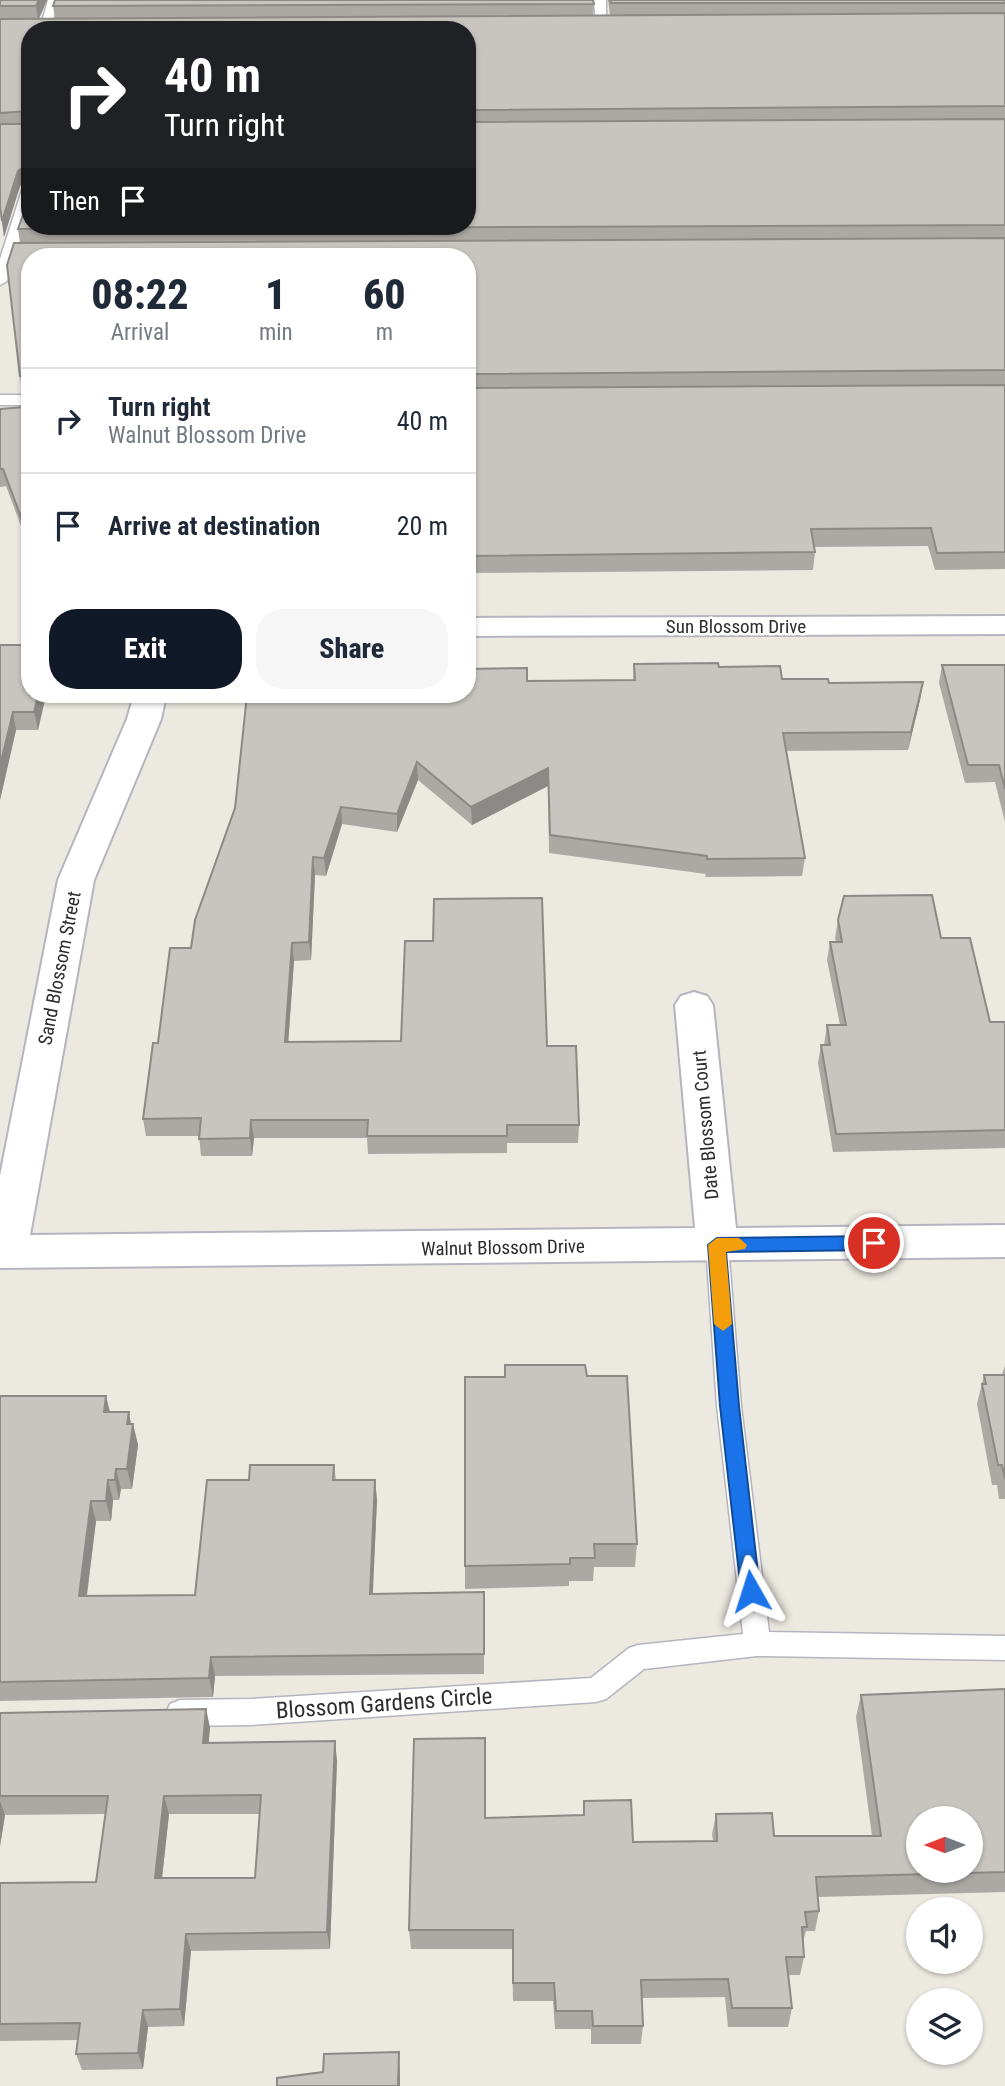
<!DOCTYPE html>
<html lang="en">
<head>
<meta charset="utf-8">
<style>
  body { margin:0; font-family:"Roboto Condensed",sans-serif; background:#f6f6f7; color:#1f2937; height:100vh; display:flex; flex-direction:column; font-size:26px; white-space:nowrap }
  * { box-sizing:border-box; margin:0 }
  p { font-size:23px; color:#747a83 }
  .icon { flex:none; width:38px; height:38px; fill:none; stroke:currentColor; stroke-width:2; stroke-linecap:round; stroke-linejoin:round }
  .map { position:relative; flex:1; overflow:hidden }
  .sheet { position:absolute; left:21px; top:248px; width:455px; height:455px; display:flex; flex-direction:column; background:#fff; border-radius:28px; box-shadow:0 2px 5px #0004 }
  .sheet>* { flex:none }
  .top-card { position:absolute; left:21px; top:21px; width:455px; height:214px; border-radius:28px; box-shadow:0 2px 5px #0004; background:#202124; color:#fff; overflow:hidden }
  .needle { width:46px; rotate:270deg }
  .controls { position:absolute; left:906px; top:1806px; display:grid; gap:14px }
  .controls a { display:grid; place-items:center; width:77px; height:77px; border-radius:50%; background:#fff; box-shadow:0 2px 5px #0004; font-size:35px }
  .pin { position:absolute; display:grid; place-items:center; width:60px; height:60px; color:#fff; margin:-30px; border:4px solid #fff; border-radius:50%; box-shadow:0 2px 7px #0007 }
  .me { position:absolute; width:77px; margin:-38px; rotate:354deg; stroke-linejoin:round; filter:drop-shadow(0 0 5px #0008) }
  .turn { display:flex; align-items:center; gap:24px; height:147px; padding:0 28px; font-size:32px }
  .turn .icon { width:91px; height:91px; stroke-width:2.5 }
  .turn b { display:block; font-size:49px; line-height:60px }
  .then { display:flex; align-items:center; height:66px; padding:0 28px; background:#0003; gap:14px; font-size:26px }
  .eta { display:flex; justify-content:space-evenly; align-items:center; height:119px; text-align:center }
  .eta b { font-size:42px; font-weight:800; line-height:49px }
  .cta { display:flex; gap:14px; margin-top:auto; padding:14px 28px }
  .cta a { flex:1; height:80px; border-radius:28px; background:#111827; color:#fff; font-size:28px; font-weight:800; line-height:80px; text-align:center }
  .cta a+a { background:#f6f6f7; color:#1f2937 }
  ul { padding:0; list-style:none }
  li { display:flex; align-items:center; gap:21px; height:105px; padding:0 28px; border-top:2px solid #e0e1e3 }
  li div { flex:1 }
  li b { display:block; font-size:26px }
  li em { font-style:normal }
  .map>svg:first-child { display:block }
</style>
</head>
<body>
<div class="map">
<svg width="1005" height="2086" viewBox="0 0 1005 2086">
  <rect width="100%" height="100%" fill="#ece9e1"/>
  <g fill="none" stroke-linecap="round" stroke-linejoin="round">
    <g stroke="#b4b5bf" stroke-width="3">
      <path id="lane" d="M48,0H60L50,27L40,29Z
        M594,0H606V26L596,24Z
        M30,183V209L7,281L0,285V259L23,187Z
        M0,395H30V405H0Z
        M717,1236L725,1239L728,1245L741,1406L769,1632L1005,1636V1660L757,1656L644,1669L606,1699L596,1702L251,1725L180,1726L170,1722L166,1713L170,1704L180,1700L251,1699L591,1678L629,1648L638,1645L743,1634L717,1406L706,1245L709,1239Z"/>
    </g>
    <g stroke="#b4b5bf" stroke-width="4">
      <path id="street" d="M1005,616V634L467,636V618Z
        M134,695H166L161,719L94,880L30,1235L695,1228L675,1005L681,996L694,992L707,996L713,1005L736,1228L1005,1225V1257L0,1268V1176L58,880L127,719Z"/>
    </g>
    <use href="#lane" fill="#fff" fill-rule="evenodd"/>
    <use href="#street" fill="#fff" fill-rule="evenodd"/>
  </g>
  <path fill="#aca9a5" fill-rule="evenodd" d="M0,0H47L39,19H55L53,6L594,4L593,16L610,15L608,0H1005V569L935,570L928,546L814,547L815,552L813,570L467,573V257H30V550L6,486L0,487V409L24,407L20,376V243L18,229L467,226V30L29,181L20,186L4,237L0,207Z
    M0,645L30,695H46L38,730H16L0,800Z
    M634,664L719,667L782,679L829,683L923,682L920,700L908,750L786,751L805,858L802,876L705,877L706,874L549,853L548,786L472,825L418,780L397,832L342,824L326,876L315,875L311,960L294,961L288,1042L547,1046L579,1125L578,1143H507V1153L368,1154L367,1138H254L252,1156H201L199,1136H146L143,1119L158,1043L191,948L235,808L527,681L633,680Z
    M942,665H1005V822L995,782L965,783L939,683Z
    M838,920L941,938L990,1022H1005V1148L833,1152L818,1063L821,1045H824L827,1025H840L827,960L830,942H836L835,938Z
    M1005,1365V1499H999L997,1485H992L977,1404L984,1375H1002Z
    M587,1376L637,1544L635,1567H594L593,1581H569V1586L465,1589V1566Z
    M0,1396L110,1412L131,1424H133L138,1445L132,1489H121L119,1500H113L111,1521H96L87,1596L195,1595L249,1480L334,1465L336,1480H375L377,1500L372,1594L484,1592V1674L215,1676L213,1697L0,1701Z
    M1005,1689V1892L818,1897L819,1911L815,1931H806L803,1942L804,1957L800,1975H789L792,2008L788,2027H728L725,1997L642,1998L643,2026L641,2044H591V2029H555L553,2001H513L512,1949H411L409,1930L485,1818L583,1815L584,1801L633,1842L713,1841L712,1834L716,1814L774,1836H872L856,1717L861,1695Z
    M206,1709L210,1728L208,1743L337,1760L330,1949L191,1951L184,2026L148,2027L143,2069L82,2070L76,2054L77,2040L0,2041V1883L96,1882L105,1814L5,1815L0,1846V1713ZM169,1814H259L255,1878H162Z"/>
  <path fill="#8c8a86" d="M39,0H47L38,20L36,6Z
    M28,165L30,181L20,186L4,237L2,221L18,171Z
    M923,682L920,700L908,750L911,732Z
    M38,695H46L38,730L34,712Z
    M13,712L16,730L0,800V766Z
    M417,762L418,780L397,832V814Z
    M548,768V786L472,825L471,807Z
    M341,807L342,824L326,876L324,858Z
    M313,857L315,875L311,960L309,942Z
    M292,943L294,961L287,1060L285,1042Z
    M251,1120L254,1138L252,1156L250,1138Z
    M106,1396L111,1416L104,1412Z
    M129,1412L132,1430L133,1424L138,1445L132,1489L127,1469V1424Z
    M116,1469L121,1489L119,1500L115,1480Z
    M108,1480L113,1500L111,1521L106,1501Z
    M375,1480L377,1500L372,1613L370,1594Z
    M91,1501L96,1521L84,1616L79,1596Z
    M211,1657L215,1676L213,1697L209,1678Z
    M206,1709L210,1728L207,1762L203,1743Z
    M335,1741L337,1760L330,1949L327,1932Z
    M164,1796L169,1814L160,1896L155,1878Z
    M0,1801L5,1815L0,1846Z
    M186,1934L191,1951L184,2026L180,2009Z
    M143,2010L148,2027L143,2069L138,2053Z
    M399,2052L400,2071V2086H398Z"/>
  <path fill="#c8c5c0" stroke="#8c8a86" stroke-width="2" fill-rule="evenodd" d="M0,0H39L36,6H0Z
    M55,0H593L594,4L53,6Z
    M610,0H1005V3H611Z
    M1005,13V106L467,110V30H30V190L28,165L18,171L2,221L0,207V124H29L28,111L0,113V19Z
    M1005,119V225L18,229L30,195V226H467V122Z
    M1005,238V370L467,374V257H30V388L29,377L20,376L7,265L14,243Z
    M1005,385V552L937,553L931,528L811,529L815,552L467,556V388Z
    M30,388V541L3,469H0V409L24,407L22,391Z
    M0,645H30V695H38L34,712H13L0,766Z
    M718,663L719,667L780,666L782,679H828L829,683L923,682L911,732L783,733L805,858L707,859V856L550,835L548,768L471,807L417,762L397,814L341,807L324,858L313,857L309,942L292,943L285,1042L401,1041L405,941H433L434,899L542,898L547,1046H576L579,1125H507V1136H367L368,1120H251L250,1138L199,1139L201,1118L143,1119L153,1043H158L170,948H191L195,920L235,808L247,695H467V669L527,668V681L635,680L634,664Z
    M942,665H1005V789L999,765H968Z
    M932,895L941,938H970L990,1022H1005V1130L836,1134L821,1045H830L827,1025H846L830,942H842L838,920L844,896Z
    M505,1365H585L587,1376H627L637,1544H594L595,1558H570V1564L465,1566V1377H505Z
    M984,1375H1005V1479L1002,1465H998L982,1384H986Z
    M0,1396H106L104,1412H129L127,1424H133L127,1469H116L115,1480H108L106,1501H91L79,1596L195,1595L207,1480H249L250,1465H334L333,1480H375L370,1594L484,1592V1654L211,1657L209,1678L0,1682Z
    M1005,1689V1872L816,1877L819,1911L805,1912L807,1927H802L804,1957H786L792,2008H732L728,1979L641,1980L643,2026H593L592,2011H556L554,1983H513V1930H409L414,1739L485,1738V1818L584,1815V1801L631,1800L633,1842L717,1841L716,1814L772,1813L774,1836H881L861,1695ZM919,1818H971V1871H919Z
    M206,1709L203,1743L335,1741L327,1932L186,1934L180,2009L143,2010L138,2053L76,2054L80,2023L0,2024V1883L96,1882L108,1796H0V1713ZM261,1795L255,1878H155L164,1796Z
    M399,2052L398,2086H277V2078L323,2072L324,2054Z"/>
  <path fill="#1a73e8" stroke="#114b97" stroke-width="2" d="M874,1236L883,1243L874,1250L726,1252L739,1406L760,1591L758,1597L751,1600L744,1597L741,1591L720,1406L708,1245L717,1238Z"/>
  <path fill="#f59e0b" d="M717,1238H739L747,1245L745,1249L726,1252L732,1324L723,1331L714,1324L708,1245Z"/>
  <g text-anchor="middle" stroke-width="5" stroke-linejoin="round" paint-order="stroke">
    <g font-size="19" fill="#2d2d2d" stroke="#fff">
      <text x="736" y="633">Sun Blossom Drive</text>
      <text transform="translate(59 968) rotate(-79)" y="7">Sand Blossom Street</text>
      <text transform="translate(705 1125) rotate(-95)" y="7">Date Blossom Court</text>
      <text transform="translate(503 1247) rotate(-1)" y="7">Walnut Blossom Drive</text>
    </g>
    <g font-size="23" fill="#2d2d2d" stroke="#fff">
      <text transform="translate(384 1703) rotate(-4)" y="8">Blossom Gardens Circle</text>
    </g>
  </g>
</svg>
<div class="controls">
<a><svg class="needle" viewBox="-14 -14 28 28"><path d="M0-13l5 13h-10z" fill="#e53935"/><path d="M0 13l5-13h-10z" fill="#747a83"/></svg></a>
<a><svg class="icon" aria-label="sound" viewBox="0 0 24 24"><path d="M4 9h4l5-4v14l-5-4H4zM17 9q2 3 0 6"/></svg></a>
<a><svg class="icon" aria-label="layers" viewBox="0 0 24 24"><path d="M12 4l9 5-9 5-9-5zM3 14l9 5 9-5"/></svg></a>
</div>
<div class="pin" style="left:874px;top:1243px;background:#d93025"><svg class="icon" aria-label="arrive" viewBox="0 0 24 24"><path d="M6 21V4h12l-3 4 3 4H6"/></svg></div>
<svg class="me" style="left:751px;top:1591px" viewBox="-20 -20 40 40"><path d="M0-17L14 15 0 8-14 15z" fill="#1a73e8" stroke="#fff" stroke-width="4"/></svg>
<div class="top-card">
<div class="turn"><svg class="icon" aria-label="right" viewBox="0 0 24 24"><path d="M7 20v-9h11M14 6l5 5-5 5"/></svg><div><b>40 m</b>Turn right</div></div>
<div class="then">Then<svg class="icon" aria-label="arrive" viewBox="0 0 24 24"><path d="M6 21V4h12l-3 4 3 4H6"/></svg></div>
</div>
<section class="sheet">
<div class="eta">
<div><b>08:22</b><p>Arrival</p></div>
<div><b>1</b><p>min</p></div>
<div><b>60</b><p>m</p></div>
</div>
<ul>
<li><svg class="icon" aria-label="right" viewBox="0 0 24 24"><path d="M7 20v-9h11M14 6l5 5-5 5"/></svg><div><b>Turn right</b><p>Walnut Blossom Drive</p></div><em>40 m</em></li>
<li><svg class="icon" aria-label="arrive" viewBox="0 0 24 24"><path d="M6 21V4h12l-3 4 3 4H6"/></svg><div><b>Arrive at destination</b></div><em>20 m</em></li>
</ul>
<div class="cta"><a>Exit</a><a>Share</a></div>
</section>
</div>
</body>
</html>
